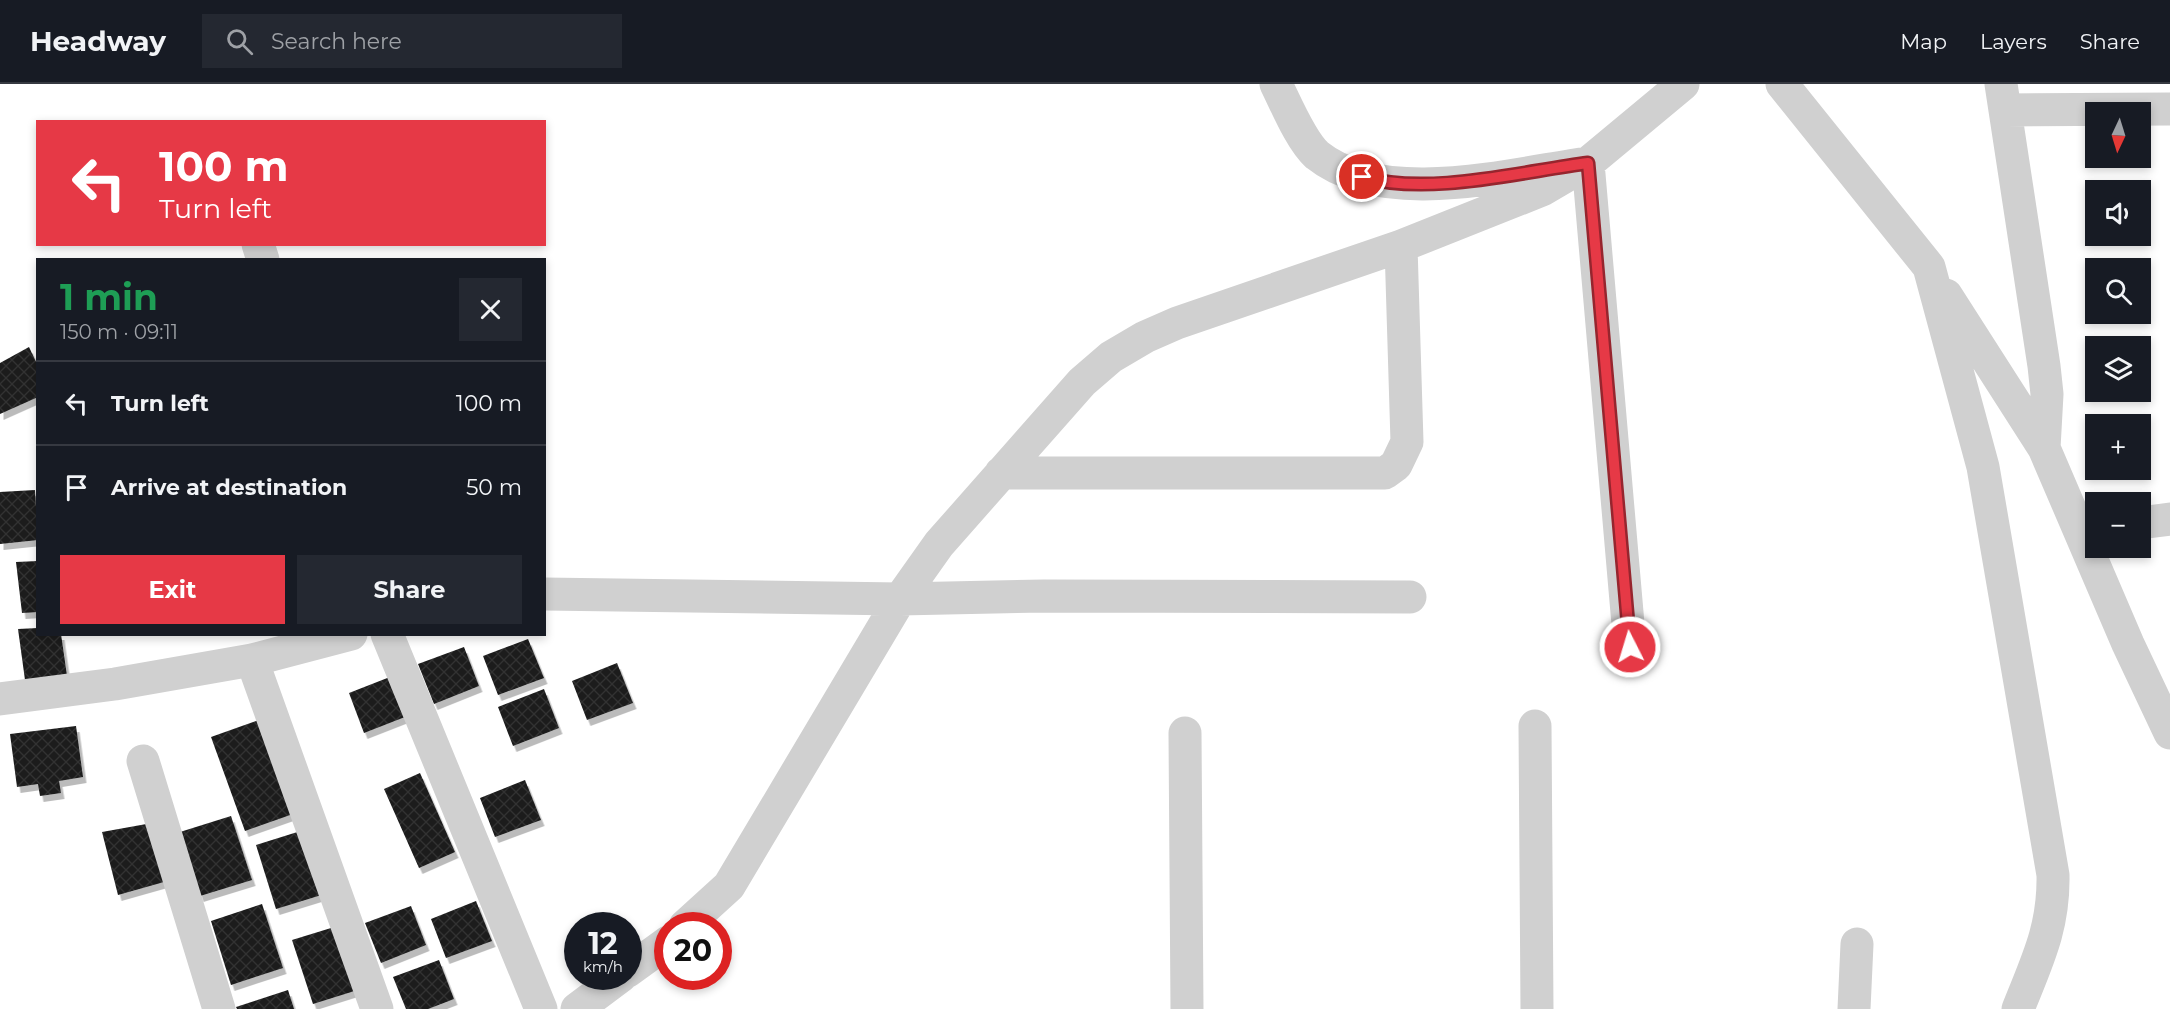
<!DOCTYPE html>
<html lang="en">
<head>
<meta charset="utf-8">
<style>
  body { margin:0; font-family:Montserrat,sans-serif; background:#242831; color:#f1f3f6; height:100vh; display:flex; flex-direction:column; font-size:22px; white-space:nowrap }
  * { box-sizing:border-box; margin:0 }
  p { font-size:20px; color:#9ea1a6 }
  .icon { flex:none; width:33px; height:33px; fill:none; stroke:currentColor; stroke-width:2; stroke-linecap:round; stroke-linejoin:round }
  .map { position:relative; flex:1; overflow:hidden }
  .details { position:absolute; left:36px; top:174px; width:510px; height:378px; display:flex; flex-direction:column; background:#171b24; border-radius:0px; box-shadow:0 3px 9px #0003 }
  .details>* { flex:none }
  .banner { position:absolute; left:36px; top:36px; width:510px; height:126px; border-radius:0px; box-shadow:0 3px 9px #0003; background:#e63946; color:#fff; overflow:hidden }
  .needle { width:39px; rotate:184deg }
  .tools { position:absolute; left:2085px; top:18px; display:grid; gap:12px }
  .tools a { display:grid; place-items:center; width:66px; height:66px; border-radius:0px; background:#171b24; box-shadow:0 3px 9px #0003; font-size:30px }
  .speed { position:absolute; left:564px; top:828px; display:flex; gap:12px; font-size:30px; font-weight:700; text-align:center }
  .speed>* { display:grid; place-content:center; width:78px; height:78px; border-radius:50%; background:#171b24; box-shadow:0 3px 9px #0003; line-height:1 }
  .speed small { font-size:15px; font-weight:400 }
  .speed .limit { border:9px solid #d22; background:#fff; color:#111 }
  .pin { position:absolute; display:grid; place-items:center; width:51px; height:51px; color:#fff; margin:-26px; border:3px solid #fff; border-radius:50%; box-shadow:0 2px 6px #0007 }
  .me { position:absolute; width:66px; margin:-33px; rotate:355deg; stroke-linejoin:round; filter:drop-shadow(0 0 4px #0008) }
  .turn { display:flex; align-items:center; gap:21px; height:126px; padding:0 24px; font-size:27px }
  .turn .icon { width:78px; height:78px; stroke-width:2.5 }
  .turn b { display:block; font-size:42px; line-height:51px }
  .round { display:grid; place-items:center; flex:none; width:63px; height:63px; border-radius:0px; background:#242831 }
  .head { display:flex; align-items:center; justify-content:space-between; height:102px; padding:0 24px }
  h1 { font-size:36px; font-weight:700; line-height:45px; color:#1e9e55 }
  .cta { display:flex; gap:12px; margin-top:auto; padding:12px 24px }
  .cta a { flex:1; height:69px; border-radius:0px; background:#e63946; color:#fff; font-size:24px; font-weight:700; line-height:69px; text-align:center }
  .cta a+a { background:#242831; color:#f1f3f6 }
  ul { padding:0; list-style:none }
  li { display:flex; align-items:center; gap:18px; height:84px; padding:0 24px; border-top:2px solid #363941 }
  li div { flex:1 }
  li b { display:block; font-size:22px }
  li em { font-style:normal }
  header { display:flex; align-items:center; gap:36px; box-sizing:border-box; height:84px; padding:0 30px; background:#171b24; border-bottom:2px solid #363941 }
  header strong { font-size:28px }
  nav { display:flex; gap:33px; margin-inline-start:auto; font-size:21px }
  .search { width:420px; height:54px; background:#242831; display:flex; align-items:center; gap:15px; box-sizing:border-box; padding:0 21px; border-radius:0px; color:#9ea1a6; font-size:22px }
  .map>svg:first-child { display:block }
</style>
</head>
<body>
<header>
<strong>Headway</strong>
<div class="search"><svg class="icon" aria-label="search" viewBox="0 0 24 24"><circle cx="10" cy="10" r="6"/><path d="M15 15l6 6"/></svg>Search here</div>
<nav><a>Map</a><a>Layers</a><a>Share</a></nav>
</header>
<div class="map">
<svg width="2170" height="925" viewBox="0 0 2170 925">
  <defs>
    <pattern id="building-cross-hatch" width="8" height="8" patternUnits="userSpaceOnUse" patternTransform="scale(1.5)"><rect width="8" height="8" fill="#1a1a1a"/><path d="M0 0l8 8M0 8l8-8" fill="none" stroke="#333"/></pattern>
    <filter id="shadow"><feDropShadow dx="3.5" dy="6" stdDeviation="0" flood-color="#0004"/></filter>
  </defs>
  <rect width="100%" height="100%" fill="#fff"/>
  <path fill="url(#building-cross-hatch)" filter="url(#shadow)" d="M29,263L38,282V313L0,330V279Z
    M35,406L38,456L0,460V408Z
    M38,477V528L22,529L16,478Z
    M38,544V550H61L67,592L25,596L18,545Z
    M528,555L544,594L498,611L483,572Z
    M464,563L479,602L434,620L418,580Z
    M617,579L633,619L587,636L572,597Z
    M395,591L410,631L364,649L349,609Z
    M544,605L559,644L513,662L498,623Z
    M259,636L293,730L245,747L211,653Z
    M76,642L83,693L59,697L61,709L40,712L38,700L17,703L10,650Z
    M420,689L455,768L419,784L384,705Z
    M525,696L541,736L495,753L480,714Z
    M231,732L252,796L200,812L180,748Z
    M152,739L171,796L118,811L102,748Z
    M307,745L328,809L276,825L256,761Z
    M476,817L492,857L446,874L431,835Z
    M262,820L283,884L231,901L211,837Z
    M411,822L426,861L381,879L365,839Z
    M344,840L364,904L313,920L292,856Z
    M439,876L454,915L428,925H406L393,893Z
    M288,906L294,925H237L236,923Z"/>
  <g fill="none" stroke-linecap="round" stroke-linejoin="round">
    <path stroke="#d0d0d0" stroke-width="33" d="M1276,0C1286,20 1301,57 1317,71C1383,124 1510,90 1588,79L1630,563
      M1782,0L1929,183L1983,383L2053,791C2054,844 2037,877 2018,925
      M2001,0L2044,282L2047,310L2044,364
      M2006,26L2170,25
      M258,160L263,176
      M1946,211L2044,364L2128,560L2170,649
      M1001,389H1385L1396,381L1407,358L1401,162
      M2140,439L2170,435
      M544,510L900,515L1044,512L1410,513
      M387,550L541,925
      M252,576L377,925
      M0,615L115,600L252,576L351,550
      M1535,642L1537,925
      M1185,649L1187,925
      M143,677L219,925
      M685,842L729,802L900,515L939,460L1082,298L1111,273L1145,253L1177,239L1401,162L1542,106L1588,79L1683,0
      M628,887L668,858
      M577,925L621,892
      M1854,925L1857,860"/>
  </g>
  <g fill="none" stroke-linecap="round" stroke-linejoin="round">
    <g stroke="#96252e" stroke-width="15">
      <path id="route" d="M1362,93C1429,112 1519,88 1588,79L1630,563"/>
    </g>
    <use href="#route" stroke="#e63946" stroke-width="10"/>
  </g>
</svg>
<div class="tools">
<a><svg class="needle" viewBox="-14 -14 28 28"><path d="M0-13l5 13h-10z" fill="#e53935"/><path d="M0 13l5-13h-10z" fill="#9ea1a6"/></svg></a>
<a><svg class="icon" aria-label="sound" viewBox="0 0 24 24"><path d="M4 9h4l5-4v14l-5-4H4zM17 9q2 3 0 6"/></svg></a>
<a><svg class="icon" aria-label="search" viewBox="0 0 24 24"><circle cx="10" cy="10" r="6"/><path d="M15 15l6 6"/></svg></a>
<a><svg class="icon" aria-label="layers" viewBox="0 0 24 24"><path d="M12 4l9 5-9 5-9-5zM3 14l9 5 9-5"/></svg></a>
<a>+</a>
<a>−</a>
</div>
<div class="speed"><div>12<small>km/h</small></div><div class="limit">20</div></div>
<div class="pin" style="left:1362px;top:93px;background:#d93025"><svg class="icon" aria-label="arrive" viewBox="0 0 24 24"><path d="M6 21V4h12l-3 4 3 4H6"/></svg></div>
<svg class="me" style="left:1630px;top:563px" viewBox="-20 -20 40 40"><circle r="17" fill="#e63946" stroke="#fff" stroke-width="3"/><path d="M0-11L8 9 0 5-8 9z" fill="#fff"/></svg>
<div class="banner">
<div class="turn"><svg class="icon" aria-label="left" viewBox="0 0 24 24"><path d="M17 20v-9H6M10 6l-5 5 5 5"/></svg><div><b>100 m</b>Turn left</div></div>
</div>
<section class="details">
<div class="head"><div><h1>1 min</h1><p>150 m · 09:11</p></div><a class="round"><svg class="icon" aria-label="close" viewBox="0 0 24 24"><path d="M6 6l12 12M18 6L6 18"/></svg></a></div>
<ul>
<li><svg class="icon" aria-label="left" viewBox="0 0 24 24"><path d="M17 20v-9H6M10 6l-5 5 5 5"/></svg><div><b>Turn left</b></div><em>100 m</em></li>
<li><svg class="icon" aria-label="arrive" viewBox="0 0 24 24"><path d="M6 21V4h12l-3 4 3 4H6"/></svg><div><b>Arrive at destination</b></div><em>50 m</em></li>
</ul>
<div class="cta"><a>Exit</a><a>Share</a></div>
</section>
</div>
</body>
</html>
